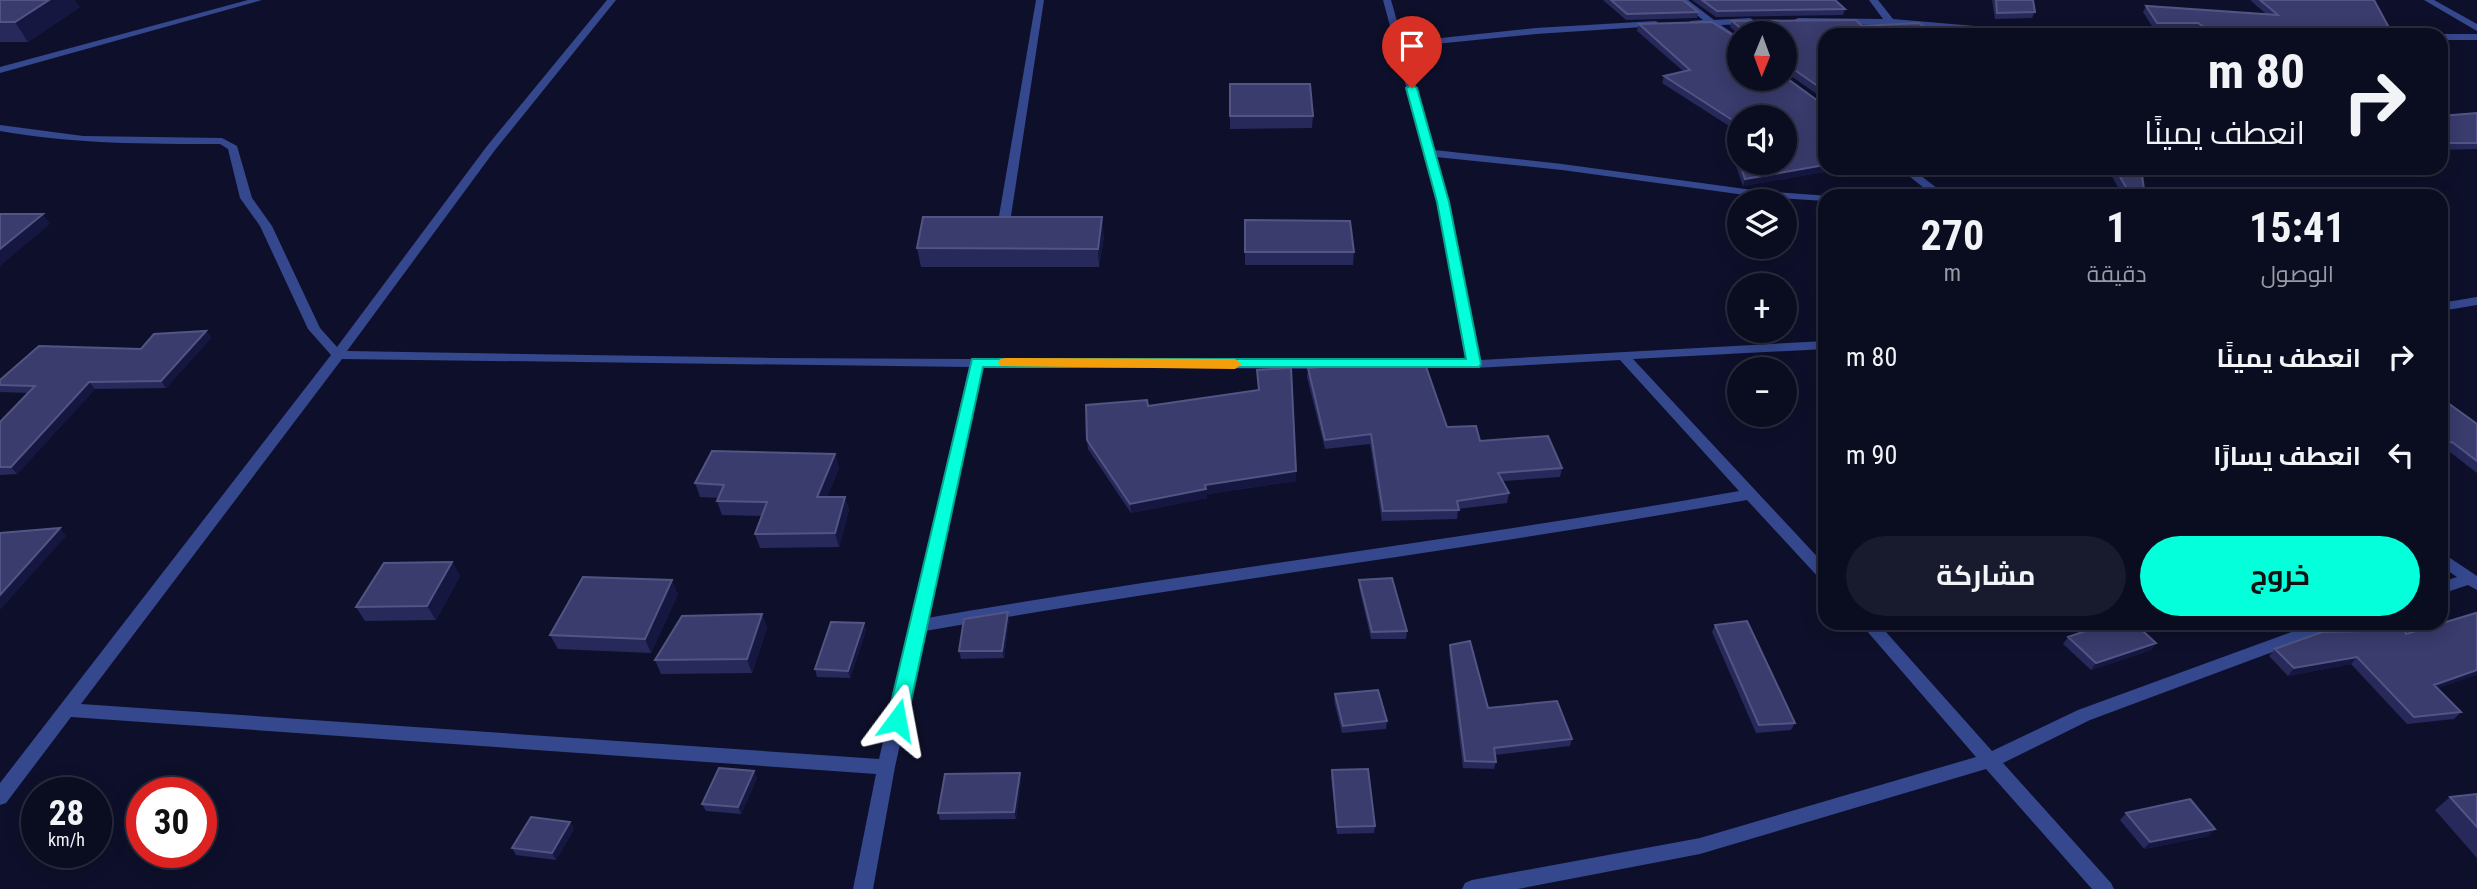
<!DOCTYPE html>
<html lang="ar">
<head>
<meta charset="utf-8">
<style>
  body { margin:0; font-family:"Roboto Condensed",Cairo,sans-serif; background:#181a2d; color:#f1f3f6; direction:rtl; height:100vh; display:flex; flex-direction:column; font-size:26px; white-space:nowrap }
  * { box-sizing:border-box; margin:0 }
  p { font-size:23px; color:#999ba5 }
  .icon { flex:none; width:38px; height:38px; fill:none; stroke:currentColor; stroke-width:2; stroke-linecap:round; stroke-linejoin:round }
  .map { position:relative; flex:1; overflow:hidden; direction:ltr }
  .panel { position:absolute; left:1818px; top:189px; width:630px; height:441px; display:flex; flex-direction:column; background:#0a0c20; border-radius:21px; box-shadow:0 4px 18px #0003,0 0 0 2px #2a2c3e; direction:rtl }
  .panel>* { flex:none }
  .top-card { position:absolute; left:1818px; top:28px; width:630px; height:147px; border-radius:21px; box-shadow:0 4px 18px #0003,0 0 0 2px #2a2c3e; direction:rtl; background:#0a0c20; color:#f1f3f6; overflow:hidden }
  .needle { width:46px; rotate:181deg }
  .buttons { position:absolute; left:1727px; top:21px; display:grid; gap:14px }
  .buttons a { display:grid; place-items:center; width:70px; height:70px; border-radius:50%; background:#0a0c20; box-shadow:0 4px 18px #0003,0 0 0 2px #2a2c3e; font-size:35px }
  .speed { position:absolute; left:21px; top:777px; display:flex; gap:14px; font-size:35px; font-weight:700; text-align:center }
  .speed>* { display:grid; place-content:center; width:91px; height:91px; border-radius:50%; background:#0a0c20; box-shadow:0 4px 18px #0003,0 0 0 2px #2a2c3e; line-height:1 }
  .speed small { font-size:18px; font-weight:400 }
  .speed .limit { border:10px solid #d22; background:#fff; color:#111 }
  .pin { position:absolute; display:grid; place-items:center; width:60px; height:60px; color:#fff; margin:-72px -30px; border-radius:50% 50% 50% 0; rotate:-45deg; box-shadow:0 0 7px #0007 }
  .pin .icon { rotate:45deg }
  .me { position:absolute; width:77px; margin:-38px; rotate:13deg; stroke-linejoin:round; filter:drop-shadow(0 0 5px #0008) }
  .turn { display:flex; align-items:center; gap:24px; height:147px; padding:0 28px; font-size:32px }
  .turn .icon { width:91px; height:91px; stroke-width:2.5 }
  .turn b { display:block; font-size:49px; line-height:60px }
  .eta { display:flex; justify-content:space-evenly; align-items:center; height:119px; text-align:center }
  .eta b { font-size:42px; font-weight:700; line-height:49px }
  .action { display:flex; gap:14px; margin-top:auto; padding:14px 28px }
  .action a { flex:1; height:80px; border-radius:42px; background:#04ffdb; color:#111; font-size:28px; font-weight:700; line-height:80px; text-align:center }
  .action a+a { background:#181a2d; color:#f1f3f6 }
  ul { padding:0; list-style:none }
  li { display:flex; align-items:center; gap:21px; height:98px; padding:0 28px }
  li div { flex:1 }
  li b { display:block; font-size:26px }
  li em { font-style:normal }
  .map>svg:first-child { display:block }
</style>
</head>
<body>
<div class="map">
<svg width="2477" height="889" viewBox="0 0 2477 889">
  <rect width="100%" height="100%" fill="#0e102b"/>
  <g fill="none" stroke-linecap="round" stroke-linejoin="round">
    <path fill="#35488e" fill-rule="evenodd" d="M1036,0H1044L1011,216L1005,219L999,216Z"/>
    <path fill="#35488e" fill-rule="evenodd" d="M248,0H262L0,73V67Z
      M607,0H616L495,150L347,351L774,358L1356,361L1363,365L1356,369L982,367L927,618C1197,571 1469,539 1739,491L1620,360L1474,368H1408L1401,364L1408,360H1467L1437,202L1383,0H1391L1403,42L1536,28L1655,21L1658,22V26L1536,34L1405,47L1434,150L1562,164L1760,191L1829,196H1825V201L1760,197L1562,170L1436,157L1449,202L1480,360L1825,341V349L1633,359L1825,565V581L1820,579L1747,500C1474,549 1198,583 925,631L895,767L873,889H853L876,774L71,717L6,803L0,805V783L331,355L308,329L260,226L240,198L228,149L220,144C146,144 73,144 0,131V125L83,136L222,138L237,146L252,198L272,226L320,328L337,347L487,146ZM342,359L969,367L879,759L81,704Z
      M1678,0H1688L1714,20L1750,18L1755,21L1750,24L1721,25L1740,38V46L1737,45L1710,25H1690V21L1703,20Z
      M1869,0H1878L1893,19L2010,29L2195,32L2200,35H2010L1890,25L1798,24L1793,21L1798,18L1883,19Z
      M2424,0H2434L2477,24V31Z
      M2441,34H2477V40H2441V35H2438Z
      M1899,168H1911L1947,196H1934Z
      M2477,297V305L2441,311V303Z
      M2441,552L2477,576V590L2468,585L2441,594V582L2457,577L2441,566Z
      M1860,623H1878L1992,751L2078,710L2316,623H2342L2340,627L2090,720L2003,763L2111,883L2114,889H2092L1986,769L1700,854L1518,889H1462L1465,883L1472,880L1700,838L1976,757Z"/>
  </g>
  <path fill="#26295a" d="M0,0L80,7L28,42H0Z
    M1603,0H1683L1698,12L1697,18L1626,20Z
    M1692,0H1835L1845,9L1843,15L1716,17Z
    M1992,0H2033L2035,12L2032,18L1995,19Z
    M2250,0H2374L2393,35H2161L2163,32H2199L2195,29H2154L2143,12L2146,6L2266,14Z
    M1732,21L1825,35V100L1787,73H1785V33H1740V35L1730,27Z
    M1712,22L1740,40V79H1785V77L1825,106V168H1847L1743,186L1729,146L1731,139L1740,140V163H1785V117H1740V133L1662,83L1664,76L1683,71L1637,31L1639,24Z
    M1230,84L1313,116L1312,128L1230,129Z
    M2477,113V149L2441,150V116Z
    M2107,168H2141L2145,196H2123Z
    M1825,200V211L1822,206Z
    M1245,220L1354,252L1353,265H1245Z
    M1104,236L1099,267H921L917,248Z
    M206,331L211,338L166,388L95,389L17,474L0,475V422L29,393L0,392V380L141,349Z
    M1338,361L1447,427L1480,441L1562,468L1560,477L1503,481L1509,493L1507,503L1458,509L1457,519L1382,521L1370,444L1325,449L1307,377L1308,368L1338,366Z
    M1257,370L1296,481L1207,494V498L1131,513L1088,449L1087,440L1148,406L1258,390Z
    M2441,398L2477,424V473L2446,449L2441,451Z
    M835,454L839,468L827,497H845L849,510L839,547L760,548L755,534L762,516L722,515L717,501L719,498L700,497L695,483Z
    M452,562L460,576L436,620L365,621L356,607Z
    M1359,580L1407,631L1406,639H1371L1359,587Z
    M678,594L651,653L558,649L550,635Z
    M762,614L767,628L752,673L661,674L655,660Z
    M1009,619L1004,658L961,659L959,651Z
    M1715,625L1795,723L1791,730L1756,733L1712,632Z
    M866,630L850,678L817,677L815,669Z
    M2406,634L2438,688L2461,712L2454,719L2407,724L2351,664L2288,676L2269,656L2275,649Z
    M2068,637L2156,643L2151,650L2091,670L2063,644Z
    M1450,645L1488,708L1572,739L1570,746L1495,755L1496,762L1494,769L1463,768L1449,652Z
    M1335,694L1387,721L1386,729L1342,733L1334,701Z
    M1332,770L1375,826L1374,833L1337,834L1331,777Z
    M757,778L741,814L706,811L702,804Z
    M1021,780L1016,819L940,820L938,813Z
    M2477,794V858L2435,810L2450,797Z
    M2126,813L2209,836L2144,849L2120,820Z
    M570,822L574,829L556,860L516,855L512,848Z"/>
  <path fill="#151740" d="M49,0H75L80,7L28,42L15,22Z
    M1825,165V168H1847L1743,186L1745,179Z
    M43,214L50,224L0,266V249Z
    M1102,217L1104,236L1099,267L1098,249Z
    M206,331L211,338L166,388L161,381Z
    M89,382L95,389L17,474L11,467Z
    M2452,442L2446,449L2441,451V445Z
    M835,454L839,468L821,511L817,497Z
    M1296,471V481L1207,494V498L1131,513L1130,504L1205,485Z
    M845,497L849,510L839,547L835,533Z
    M60,528L66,536L0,610V595Z
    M452,562L460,576L436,620L427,606Z
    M672,580L678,594L651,653L645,639Z
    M1008,612L1009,619L1004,658L1002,651Z
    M762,614L767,628L752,673L747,659Z
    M864,623L866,630L850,678L848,671Z
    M2156,643L2151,650L2091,670L2096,663Z
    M2357,657L2351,664L2288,676L2294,668Z
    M2477,670V675L2427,692L2434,685Z
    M754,771L757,778L741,814L738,807Z
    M1020,773L1021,780L1016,819L1014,812Z
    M570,822L574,829L556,860L552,853Z
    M2215,829L2209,836L2144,849L2150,842Z"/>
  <path fill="#393c6c" stroke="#525583" stroke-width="2" d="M0,0H49L15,22H0Z
    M1611,0H1683L1698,12L1627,14Z
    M1702,0H1835L1845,9L1717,11Z
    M1996,0H2033L2035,12L1997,13Z
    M2260,0H2374L2393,35H2165L2163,32H2203L2204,27L2198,23H2157L2146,6L2278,15Z
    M1856,20L1862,26L1919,23L1934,35H1825V91L1789,66L1785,67V33H1744V31L1732,21Z
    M1712,22L1740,40V79H1785V77L1825,106V165L1745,179L1731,139L1740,140V163H1785V117H1740V125L1664,76L1690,70L1639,24Z
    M1230,84H1310L1313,116H1230Z
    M2477,113V143H2441V116Z
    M2115,168H2141L2145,196H2131Z
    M0,214H43L0,249Z
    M923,217H1102L1098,249L917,248Z
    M1245,220L1350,221L1354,252H1245Z
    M206,331L161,381L89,382L11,467H0V422L35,386L0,385V380L39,346L141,349L154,334Z
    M1338,361H1424L1447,427L1476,426L1480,441L1548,436L1562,468L1498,473L1509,493L1457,501L1459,510L1383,511L1371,434L1325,440L1308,368L1339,366Z
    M1291,368L1296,471L1205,485L1206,489L1130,504L1087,440L1086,405L1147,400L1148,406L1259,390L1257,370Z
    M2441,398L2477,424V461L2452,442L2441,445Z
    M712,451L835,454L817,497H845L835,533L755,534L767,502L717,501L724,485L695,483Z
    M60,528L0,595V533Z
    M452,562L427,606L356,607L384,563Z
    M583,577L672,580L645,639L550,635Z
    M1392,578L1407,631L1372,632L1359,580Z
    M1008,612L1002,651H959L964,619Z
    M2476,613L2477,614V670L2434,685L2461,712L2414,717L2357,657L2294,668L2275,649L2322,632L2405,630L2406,634Z
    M762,614L747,659L655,660L682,616Z
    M1747,621L1795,723L1759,725L1715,625Z
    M831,622L864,623L848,671L815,669Z
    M2109,623H2134L2156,643L2096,663L2068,637Z
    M1470,641L1488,708L1557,701L1572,739L1494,748L1496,762L1465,761L1450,645Z
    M1378,690L1387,721L1343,726L1335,694Z
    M719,768L754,771L738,807L702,804Z
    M1368,769L1375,826L1337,827L1332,770Z
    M1020,773L1014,812L938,813L945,774Z
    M2477,794V827L2450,797Z
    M2190,799L2215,829L2150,842L2126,813Z
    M531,817L570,822L552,853L512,848Z"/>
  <path fill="#04ffdb" stroke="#03a68e" stroke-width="2" d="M1412,85L1417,88L1449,202L1481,364L1479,367H983L907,720L904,726L897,728L890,726L887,720L972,359H1466L1437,202L1406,88Z"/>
  <path fill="#f59e0b" d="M1006,358L1235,359L1242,364L1235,369L1000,366L998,362L1000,359Z"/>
</svg>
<div class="buttons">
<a><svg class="needle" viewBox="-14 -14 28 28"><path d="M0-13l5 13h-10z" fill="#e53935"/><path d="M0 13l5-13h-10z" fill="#999ba5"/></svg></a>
<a><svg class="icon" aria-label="sound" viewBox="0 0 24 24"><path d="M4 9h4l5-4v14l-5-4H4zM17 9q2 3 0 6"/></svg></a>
<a><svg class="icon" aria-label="layers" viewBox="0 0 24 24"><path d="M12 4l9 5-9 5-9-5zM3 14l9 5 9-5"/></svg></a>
<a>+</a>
<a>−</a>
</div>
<div class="speed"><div>28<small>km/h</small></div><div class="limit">30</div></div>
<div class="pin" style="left:1412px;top:88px;background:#d93025"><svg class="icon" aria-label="arrive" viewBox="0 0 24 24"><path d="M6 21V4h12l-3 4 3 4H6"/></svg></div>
<svg class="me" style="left:897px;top:720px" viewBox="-20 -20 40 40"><path d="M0-17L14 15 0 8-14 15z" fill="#04ffdb" stroke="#fff" stroke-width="4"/></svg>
<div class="top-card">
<div class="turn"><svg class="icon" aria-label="right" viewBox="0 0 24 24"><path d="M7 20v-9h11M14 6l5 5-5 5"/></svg><div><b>80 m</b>انعطف يمينًا</div></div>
</div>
<section class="panel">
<div class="eta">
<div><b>15:41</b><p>الوصول</p></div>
<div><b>1</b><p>دقيقة</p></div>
<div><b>270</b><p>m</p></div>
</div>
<ul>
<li><svg class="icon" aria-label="right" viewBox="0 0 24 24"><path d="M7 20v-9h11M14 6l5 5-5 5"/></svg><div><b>انعطف يمينًا</b></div><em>80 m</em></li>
<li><svg class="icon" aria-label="left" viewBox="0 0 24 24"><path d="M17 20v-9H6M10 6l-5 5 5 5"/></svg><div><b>انعطف يسارًا</b></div><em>90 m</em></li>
</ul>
<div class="action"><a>خروج</a><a>مشاركة</a></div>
</section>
</div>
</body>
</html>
